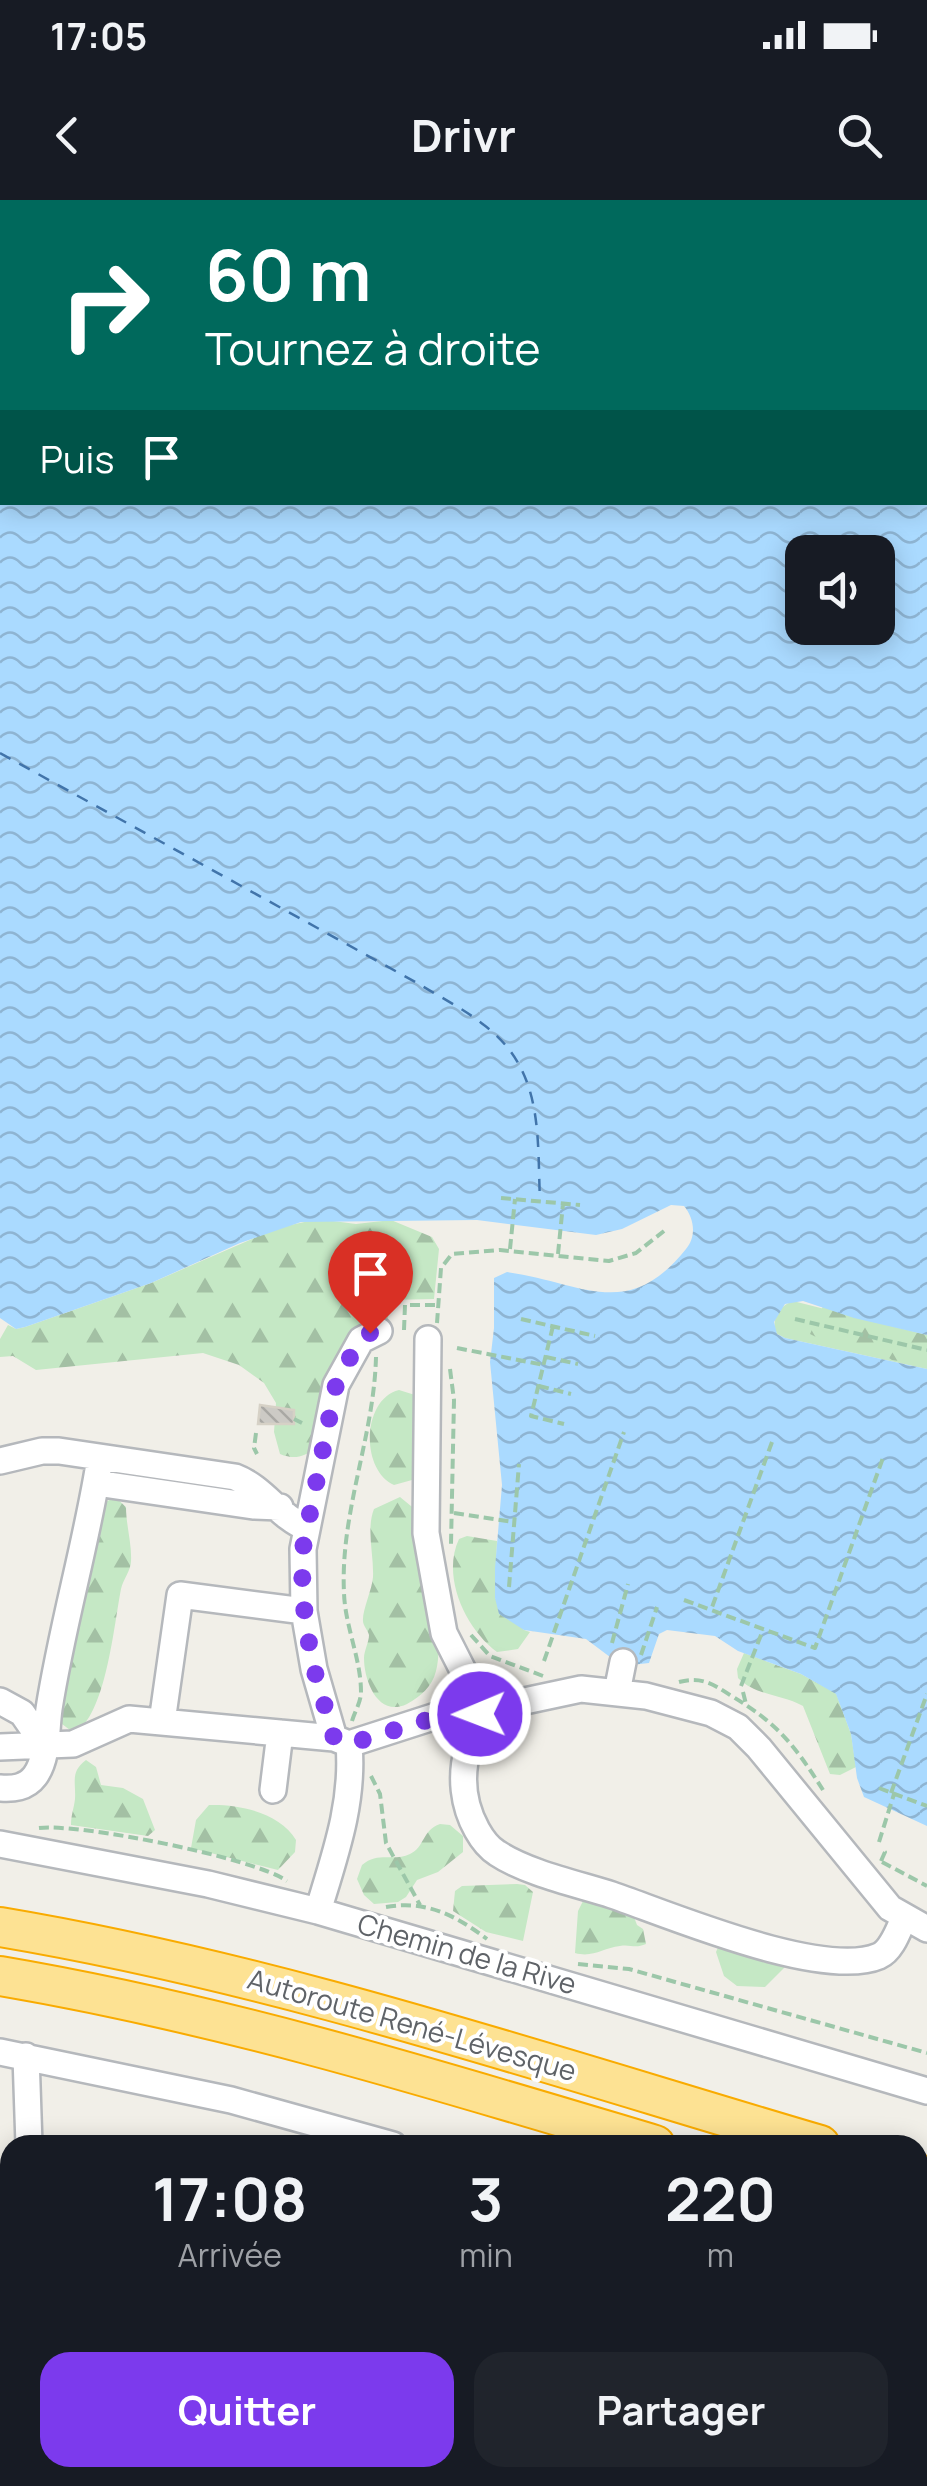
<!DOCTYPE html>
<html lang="fr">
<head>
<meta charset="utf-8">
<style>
  body { margin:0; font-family:Manrope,sans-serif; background:#20242c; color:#f1f3f6; height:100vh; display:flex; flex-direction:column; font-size:38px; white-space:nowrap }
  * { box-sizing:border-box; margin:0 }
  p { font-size:32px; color:#9ea1a6 }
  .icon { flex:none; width:55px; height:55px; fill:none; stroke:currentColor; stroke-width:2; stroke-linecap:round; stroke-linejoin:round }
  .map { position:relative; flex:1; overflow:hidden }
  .drawer { position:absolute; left:0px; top:1935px; width:928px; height:352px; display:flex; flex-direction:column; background:#171b24; border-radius:30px 30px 0 0; box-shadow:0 5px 25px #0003 }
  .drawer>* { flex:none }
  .banner { position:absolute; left:0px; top:0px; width:928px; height:305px; box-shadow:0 5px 25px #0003; background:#00695c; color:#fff; overflow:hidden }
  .controls { position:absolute; left:785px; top:335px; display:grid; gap:20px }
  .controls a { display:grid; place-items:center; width:110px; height:110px; border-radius:20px; background:#171b24; box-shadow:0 5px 25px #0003; font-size:50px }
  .pin { position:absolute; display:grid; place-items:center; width:85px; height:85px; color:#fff; margin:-102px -42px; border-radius:50% 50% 50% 0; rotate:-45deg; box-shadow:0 0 10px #0007 }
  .pin .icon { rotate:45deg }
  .me { position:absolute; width:110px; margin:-55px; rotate:269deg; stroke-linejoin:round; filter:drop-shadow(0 0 8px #0008) }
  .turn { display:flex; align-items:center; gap:35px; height:210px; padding:0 40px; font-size:45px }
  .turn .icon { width:130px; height:130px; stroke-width:2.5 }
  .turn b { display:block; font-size:70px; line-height:85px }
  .then { display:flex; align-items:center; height:95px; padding:0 40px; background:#0003; gap:20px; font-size:38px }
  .eta { display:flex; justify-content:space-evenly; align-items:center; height:170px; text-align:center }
  .eta b { font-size:60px; font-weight:700; line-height:70px }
  .action { display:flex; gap:20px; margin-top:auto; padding:20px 40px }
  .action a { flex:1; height:115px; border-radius:30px; background:#7c3aed; color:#fff; font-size:40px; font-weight:700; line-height:115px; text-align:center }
  .action a+a { background:#20242c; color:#f1f3f6 }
  .status { display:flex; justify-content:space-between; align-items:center; height:70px; padding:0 50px; background:#171b24; direction:ltr }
  .status svg { height:28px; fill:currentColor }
  header { display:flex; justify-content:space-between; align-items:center; height:130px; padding:0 40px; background:#171b24; font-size:45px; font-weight:700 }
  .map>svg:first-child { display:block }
</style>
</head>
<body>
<div class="status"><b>17:05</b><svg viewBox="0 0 49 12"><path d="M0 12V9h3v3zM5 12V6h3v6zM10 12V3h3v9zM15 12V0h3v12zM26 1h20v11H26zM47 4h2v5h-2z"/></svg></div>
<header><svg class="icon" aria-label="back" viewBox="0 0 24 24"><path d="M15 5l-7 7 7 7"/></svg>Drivr<svg class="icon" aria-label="search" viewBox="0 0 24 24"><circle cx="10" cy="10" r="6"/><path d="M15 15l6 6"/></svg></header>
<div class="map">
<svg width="927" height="2286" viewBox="0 0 927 2286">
  <defs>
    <pattern id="forest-firs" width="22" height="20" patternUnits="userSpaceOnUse" patternTransform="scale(2.5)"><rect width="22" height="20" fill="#c5e8c5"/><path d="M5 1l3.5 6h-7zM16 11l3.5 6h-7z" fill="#a3c0a4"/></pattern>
    <pattern id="water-waves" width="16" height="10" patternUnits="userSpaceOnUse" patternTransform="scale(2.5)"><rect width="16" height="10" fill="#aadaff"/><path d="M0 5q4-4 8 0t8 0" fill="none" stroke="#8eb4d2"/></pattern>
    <pattern id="building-back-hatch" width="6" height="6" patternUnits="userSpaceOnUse" patternTransform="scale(2.5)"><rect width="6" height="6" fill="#cccac5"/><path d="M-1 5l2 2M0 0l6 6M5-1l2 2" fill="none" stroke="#a9a8a4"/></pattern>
  </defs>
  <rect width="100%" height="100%" fill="#f1efe8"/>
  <path fill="#c5e8c5" d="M793,1101L927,1135V1169L785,1138L777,1134C770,1120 779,1106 793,1101Z
    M719,1745L788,1764L765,1787L737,1786L724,1776L716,1752Z"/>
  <path fill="url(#forest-firs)" d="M318,1019L356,1024L391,1020L432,1037L439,1049L434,1099L389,1100L388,1120L371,1121L316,1248C303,1257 295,1260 280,1254L274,1232L276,1203L264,1183L239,1165L203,1153L36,1170L13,1156L0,1157V1139L8,1125L16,1129L25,1127L151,1083L277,1028Z
    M823,1106L854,1118L927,1135V1165L892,1160L883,1154L818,1138L810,1134Z
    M399,1190L415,1195L421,1217L417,1274L412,1280L394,1285C360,1270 362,1199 399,1190Z
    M115,1297L126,1307C126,1325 132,1344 131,1361C131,1370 123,1380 121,1389C114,1424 106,1516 74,1533L62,1524L60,1497L102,1304Z
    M400,1297L417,1311C423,1351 446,1434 436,1471C432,1487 421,1496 407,1504C378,1518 364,1481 364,1458C364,1451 369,1442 369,1435C368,1430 363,1426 363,1421C362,1411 372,1390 373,1377C374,1355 366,1329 374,1309Z
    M467,1336L497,1341L495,1398L524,1430L530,1432L518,1449L497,1452C466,1429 441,1377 459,1339Z
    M744,1453L801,1474L836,1493L851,1534L856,1567L840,1575L830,1574L803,1506C781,1494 756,1496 738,1478L737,1469Z
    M86,1560L96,1567L101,1585L123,1588L143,1599L155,1630L148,1636L71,1625C71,1615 74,1608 75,1599C76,1582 70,1572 86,1560Z
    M209,1605C240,1604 280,1613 296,1640L295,1652L278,1670L191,1648L196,1620Z
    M440,1624L450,1625L463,1636V1652L438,1672L417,1680L406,1697L398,1702L374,1704L364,1695L357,1679L362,1665C378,1651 394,1662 410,1654C425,1647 422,1630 440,1624Z
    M517,1684L525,1685L533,1692L523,1741L486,1732L453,1711L455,1691L462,1686Z
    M583,1701H591L634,1717L637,1725L643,1729L646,1744C635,1749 630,1744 620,1746C603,1748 593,1758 575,1753L578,1711Z"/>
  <path fill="url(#water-waves)" fill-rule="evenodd" d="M0,0H927V1135L854,1118L803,1101L785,1104L774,1122L777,1134L785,1138L927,1169V1626L864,1597L857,1578L851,1534L836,1494L801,1474L738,1451L715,1436L667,1430L659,1434L649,1463L631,1465L614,1460L586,1439L524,1430L499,1414L495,1398V1368L502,1285L490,1162L494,1128V1078L507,1072C582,1082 627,1123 686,1049C697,1036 694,1018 684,1006L671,1005L622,1029L596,1035L477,1020L301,1022L240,1043L151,1083L25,1127L16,1129L0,1118ZM2,2H925V302H2ZM802,352H878V428H802Z"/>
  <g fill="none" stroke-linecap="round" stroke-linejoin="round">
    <path stroke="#4174aa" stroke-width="2.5" stroke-dasharray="12 10" stroke-linecap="butt" d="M0,553L419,784C440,797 464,809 484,825C544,870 537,935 540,1001"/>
  </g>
  <path fill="url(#building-back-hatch)" stroke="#d6d1c6" stroke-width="2.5" d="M260,1205L294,1210V1224H258Z"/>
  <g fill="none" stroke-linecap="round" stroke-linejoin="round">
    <g stroke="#b5b8bc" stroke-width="30">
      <path id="minor" d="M428,1139L426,1333L444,1433L480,1504C479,1520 472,1533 468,1548C460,1576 463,1605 477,1630C482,1639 489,1648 497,1653C527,1673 578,1684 612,1695C670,1715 823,1780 879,1756C892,1750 898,1731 904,1718
        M0,1261L42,1251H59L235,1277C264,1288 279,1317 307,1328
        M96,1283L253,1306L280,1307
        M617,1492L623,1462
        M0,1501L22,1513L45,1546
        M162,1522L180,1395L304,1411
        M334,1538L314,1469L304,1411L303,1349L336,1185L361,1140L379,1131
        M0,1547L73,1544L129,1519L334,1538L349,1544L461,1508L520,1502L581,1489L646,1496L711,1513L738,1527L759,1548L890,1708L927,1729
        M0,1588C13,1589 26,1588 35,1576C48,1558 46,1530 49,1509C62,1425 87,1342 100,1258
        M273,1590L280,1533
        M0,1644L208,1684L318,1711L927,1891
        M318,1711C335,1655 354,1603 349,1544
        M0,1852L231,1900L393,1945
        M26,1856L29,1945
        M918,2103L927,2106
        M41,2278V2286
        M311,2286V2278
        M523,2286V2278
        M750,2286V2278"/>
    </g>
    <g stroke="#f9ab00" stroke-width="42">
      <path id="highway" d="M0,1727C280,1774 548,1865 820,1945
        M0,1776C224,1814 438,1880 655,1945
        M918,1974L927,1977
        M918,2024L927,2027"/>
    </g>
    <path stroke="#9cc7a9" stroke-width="4" stroke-dasharray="10 5" stroke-linecap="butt" d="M501,998L580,1005
      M510,1049L515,999
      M558,1054L563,1004
      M521,1119L595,1136
      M795,1119L927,1150
      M437,1123L441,1068L452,1054L500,1050L609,1061L636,1053L664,1031
      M553,1126L531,1216L564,1224
      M404,1130L405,1105H438
      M457,1148L544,1165
      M546,1157L578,1164
      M450,1169L454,1200L451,1344
      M539,1186L571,1194
      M294,1219L302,1223
      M256,1233L254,1248L257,1254
      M772,1242L711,1410L815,1448L884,1255
      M454,1313L514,1322
      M509,1387L519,1264
      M684,1400L711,1410
      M471,1435L490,1456L543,1476
      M612,1443L628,1384
      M641,1455L657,1407
      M544,1461L624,1232
      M679,1482C701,1476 713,1484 730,1495C777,1523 794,1544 823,1590
      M741,1486L763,1430
      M743,1492L746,1504
      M352,1521C355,1511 361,1502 361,1492C361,1459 345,1426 344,1393C340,1312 374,1237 376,1157
      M371,1576L380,1594L386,1643L420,1705
      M879,1588L927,1606
      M891,1593L927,1494
      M39,1628C80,1623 255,1658 287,1681
      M879,1642L894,1594
      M881,1661L885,1652L881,1649
      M882,1662L927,1686
      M386,1707C426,1700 455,1715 487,1739
      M578,1764L629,1769L927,1853
      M0,2005L10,2004
      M0,2154H10
      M918,2215L925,2216"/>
    <use href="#minor" stroke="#fff" stroke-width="25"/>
    <use href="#highway" stroke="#fde293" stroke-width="38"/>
  </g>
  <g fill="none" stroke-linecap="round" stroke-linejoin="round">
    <path stroke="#7c3aed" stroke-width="18" stroke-dasharray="0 32.4" d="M370,1133L356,1146L336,1185L303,1348L302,1391L307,1432L314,1469L334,1538L349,1544L480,1504V1514"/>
  </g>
  <g text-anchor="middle" stroke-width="8" stroke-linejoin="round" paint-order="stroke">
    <g font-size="28" fill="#5f6368" stroke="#fff">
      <text transform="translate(467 1754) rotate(16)" y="10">Chemin de la Rive</text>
      <text transform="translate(412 1825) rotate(16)" y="10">Autoroute René-Lévesque</text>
    </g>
  </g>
</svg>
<div class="controls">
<a><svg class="icon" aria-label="sound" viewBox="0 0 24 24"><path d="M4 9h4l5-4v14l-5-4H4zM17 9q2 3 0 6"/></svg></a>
</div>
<div class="pin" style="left:370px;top:1133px;background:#d93025"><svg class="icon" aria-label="arrive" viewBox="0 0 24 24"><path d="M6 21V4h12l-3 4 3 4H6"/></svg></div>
<svg class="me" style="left:480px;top:1514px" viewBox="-20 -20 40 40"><circle r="17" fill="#7c3aed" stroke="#fff" stroke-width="3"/><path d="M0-11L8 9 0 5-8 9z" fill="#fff"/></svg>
<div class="banner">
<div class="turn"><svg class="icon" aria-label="right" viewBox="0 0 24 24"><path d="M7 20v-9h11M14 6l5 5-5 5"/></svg><div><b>60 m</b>Tournez à droite</div></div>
<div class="then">Puis<svg class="icon" aria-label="arrive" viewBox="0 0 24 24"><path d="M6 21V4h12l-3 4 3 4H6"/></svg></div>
</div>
<section class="drawer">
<div class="eta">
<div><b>17:08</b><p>Arrivée</p></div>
<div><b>3</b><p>min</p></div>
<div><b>220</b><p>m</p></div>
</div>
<div class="action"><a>Quitter</a><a>Partager</a></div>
</section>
</div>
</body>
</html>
